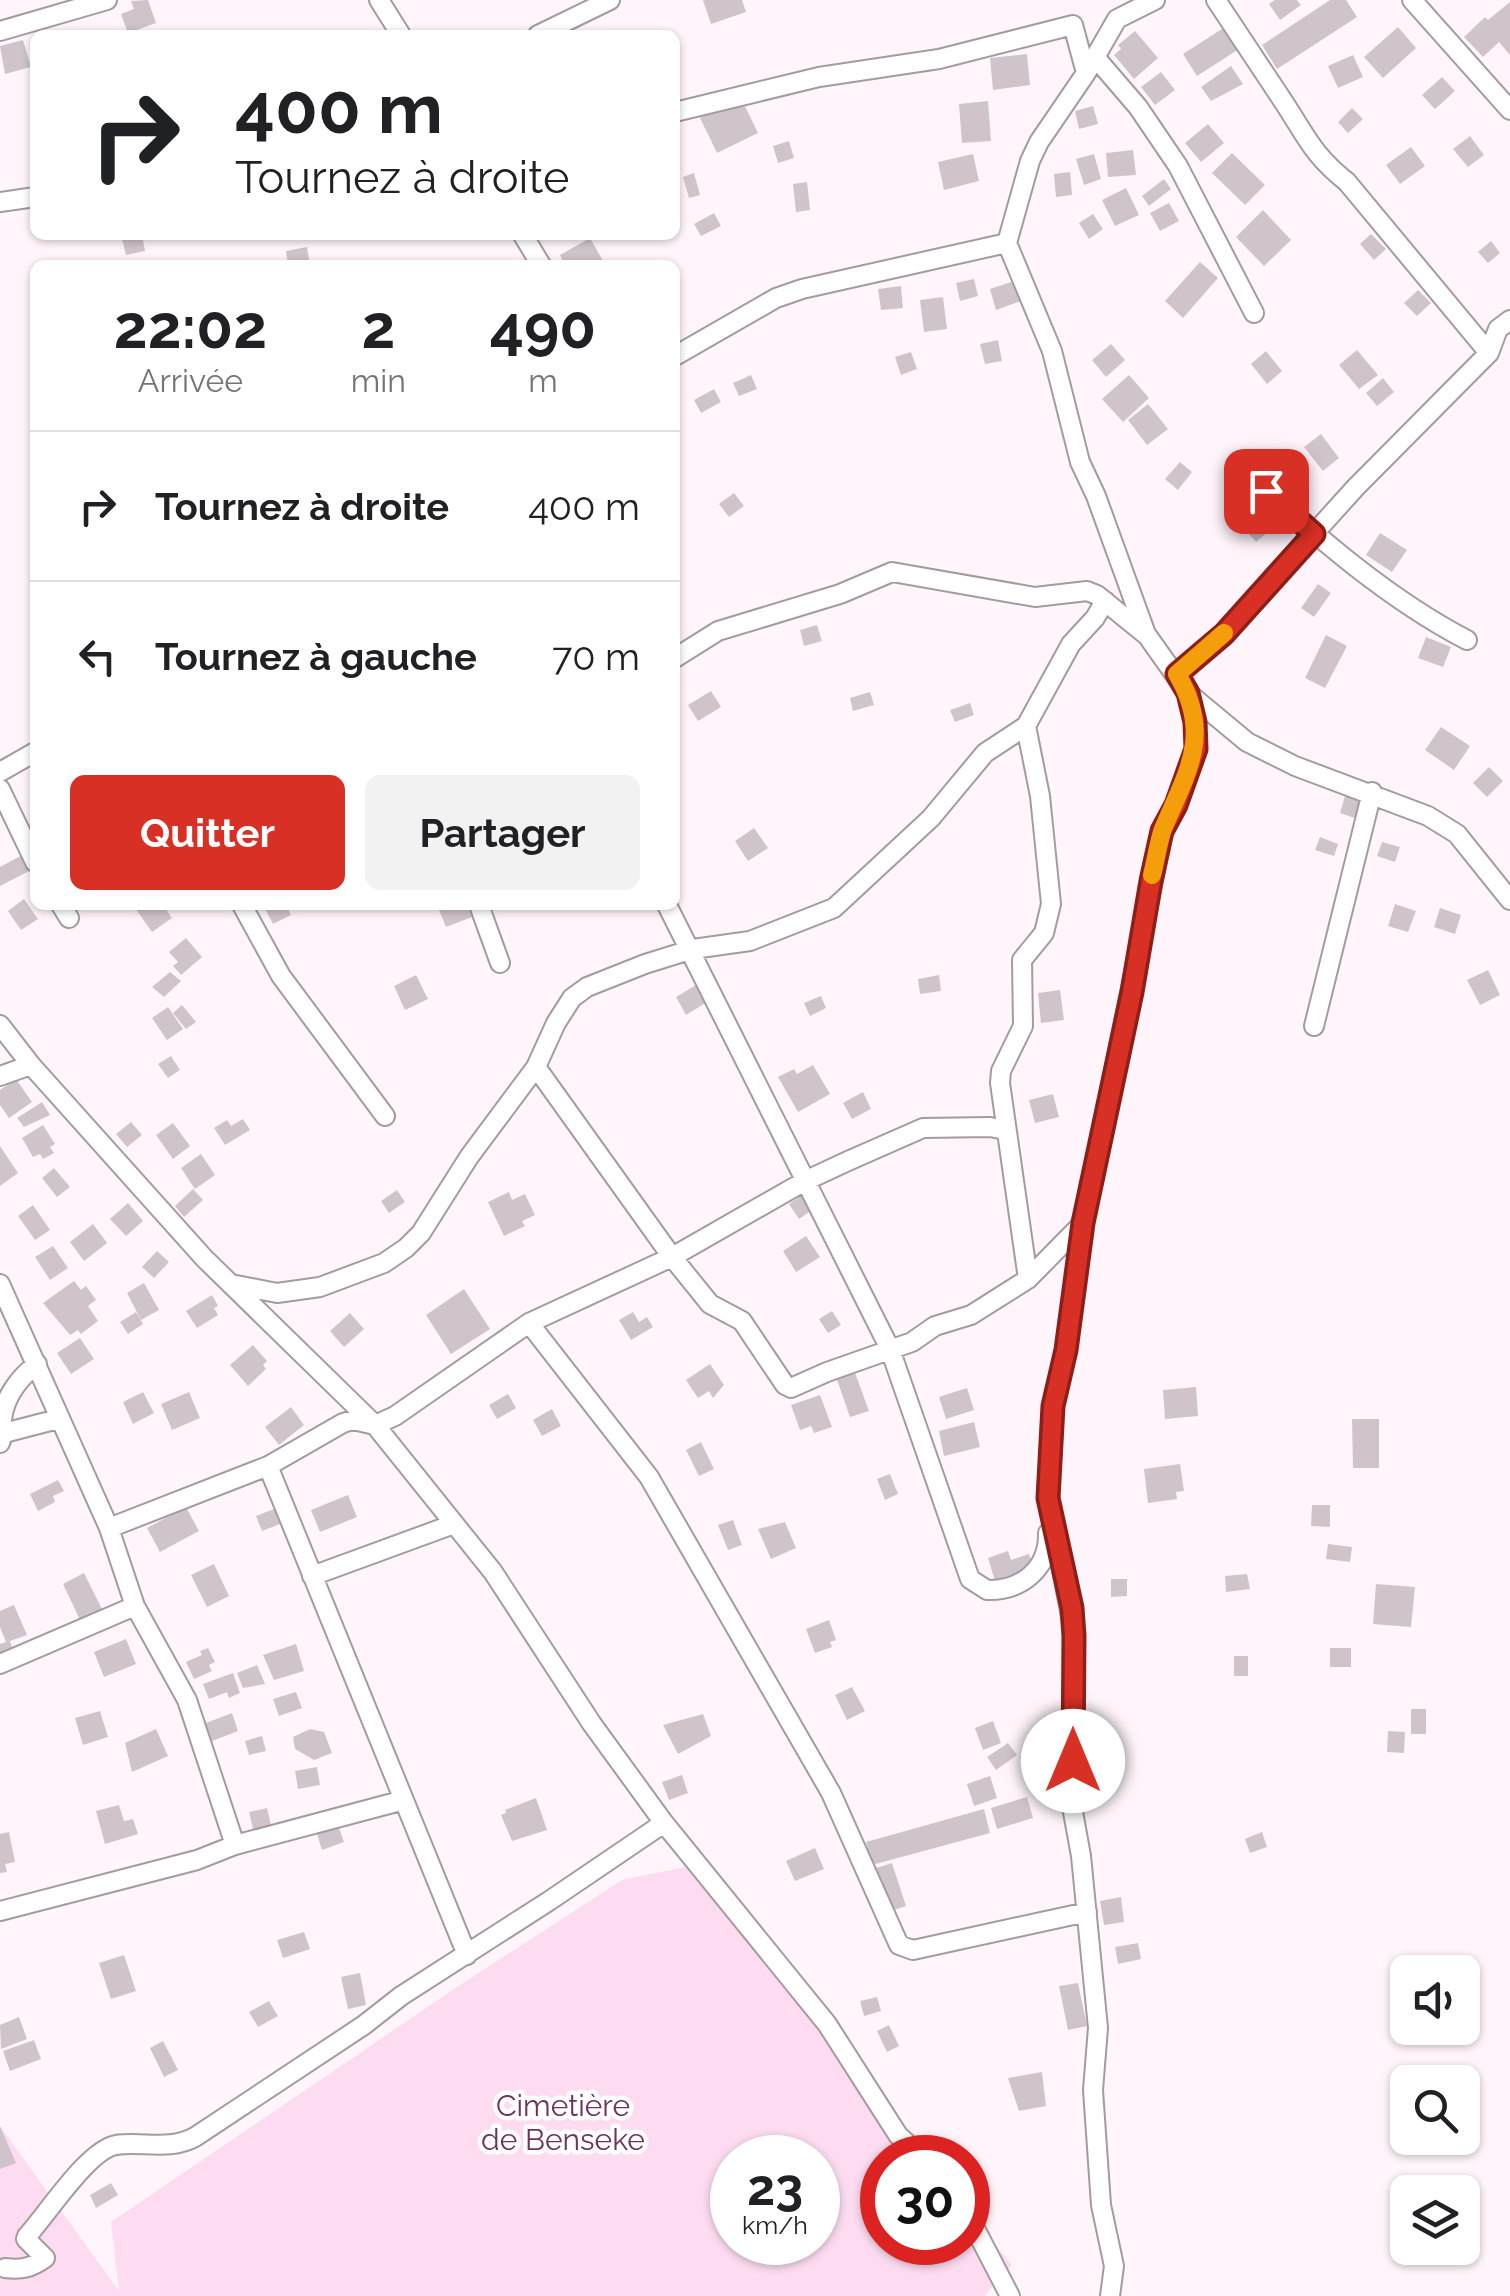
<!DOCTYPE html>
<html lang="fr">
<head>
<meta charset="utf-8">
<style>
  body { margin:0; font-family:Raleway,sans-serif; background:#f2f2f2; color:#202124; height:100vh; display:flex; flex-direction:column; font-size:38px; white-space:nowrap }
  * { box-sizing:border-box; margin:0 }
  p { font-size:32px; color:#757577 }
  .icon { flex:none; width:55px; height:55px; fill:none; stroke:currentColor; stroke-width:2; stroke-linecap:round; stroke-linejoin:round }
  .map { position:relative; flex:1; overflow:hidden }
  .drawer { position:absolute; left:30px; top:260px; width:650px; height:650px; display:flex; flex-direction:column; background:#fff; border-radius:15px; box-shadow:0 2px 8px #0004 }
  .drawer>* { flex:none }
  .hud { position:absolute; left:30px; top:30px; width:650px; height:210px; border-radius:15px; box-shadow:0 2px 8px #0004; background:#fff; color:#202124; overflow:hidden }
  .fabs { position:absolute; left:1390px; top:1955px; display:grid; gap:20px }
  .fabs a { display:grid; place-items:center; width:90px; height:90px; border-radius:15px; background:#fff; box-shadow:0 2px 8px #0004; font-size:50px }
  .speed { position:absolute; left:710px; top:2135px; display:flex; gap:20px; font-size:50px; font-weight:700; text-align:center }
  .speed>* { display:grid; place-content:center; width:130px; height:130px; border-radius:50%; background:#fff; box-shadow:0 2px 8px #0004; line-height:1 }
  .speed small { font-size:25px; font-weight:400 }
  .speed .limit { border:15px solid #d22; background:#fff; color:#111 }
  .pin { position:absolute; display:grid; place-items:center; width:85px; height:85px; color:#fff; margin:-42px; border-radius:20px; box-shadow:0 5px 15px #0006 }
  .me { position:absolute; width:110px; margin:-55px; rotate:0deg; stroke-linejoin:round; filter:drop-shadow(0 0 8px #0008) }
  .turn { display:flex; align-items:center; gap:35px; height:210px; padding:0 40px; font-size:45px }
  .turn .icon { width:130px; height:130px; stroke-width:2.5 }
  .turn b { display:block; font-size:70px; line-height:85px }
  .eta { display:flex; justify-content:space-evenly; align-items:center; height:170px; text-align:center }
  .eta b { font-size:60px; font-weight:700; line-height:70px }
  .button { display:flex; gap:20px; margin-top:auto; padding:20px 40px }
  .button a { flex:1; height:115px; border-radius:15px; background:#d93025; color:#fff; font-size:40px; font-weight:700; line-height:115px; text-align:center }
  .button a+a { background:#f2f2f2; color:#202124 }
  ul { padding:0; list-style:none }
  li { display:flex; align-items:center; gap:30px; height:150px; padding:0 40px; border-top:2px solid #e0e0e0 }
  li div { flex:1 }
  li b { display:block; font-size:38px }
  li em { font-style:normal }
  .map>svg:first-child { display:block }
</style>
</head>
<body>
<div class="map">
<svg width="1510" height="2296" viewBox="0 0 1510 2296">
  <rect width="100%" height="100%" fill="#fff5fb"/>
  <path fill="#fddcf2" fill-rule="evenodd" d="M685,1867L924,2157L882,2158V2242H968V2211L1012,2265L984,2296H0V2126L119,2291L111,2222L460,1985L622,1880ZM732,2158H818V2242H732Z"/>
  <path fill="#d0c4cc" d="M148,0L156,23L128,33L121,14L134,9L131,1Z
    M703,0H742L746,12L711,24Z
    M1275,0H1297L1301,5L1280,20L1269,4Z
    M1330,0H1346L1357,17L1277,69L1262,45Z
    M1510,2V55L1499,42L1483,57L1464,37L1485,17L1488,20Z
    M1225,27L1239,49L1197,76L1183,54Z
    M1398,27L1416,48L1383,78L1364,57Z
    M1135,31L1158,58L1134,79L1114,55L1121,49L1118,45Z
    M23,40L31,67L5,74L0,46Z
    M1027,54L1030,85L993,90L990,58Z
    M1353,55L1363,77L1338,88L1328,66Z
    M1231,66L1243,84L1211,101L1201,87Z
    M1161,72L1175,90L1155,105L1141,87Z
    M1442,77L1455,91L1435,109L1422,95Z
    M741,98L758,133L717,153L700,118Z
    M988,101L991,141L962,143L959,104Z
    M1093,106L1098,124L1079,129L1075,111Z
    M1352,108L1363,119L1348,133L1338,122Z
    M1208,124L1224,143L1201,162L1185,143Z
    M1470,136L1484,155L1468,167L1453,149Z
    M789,141L794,158L778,163L773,146Z
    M1411,147L1425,166L1400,184L1386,165Z
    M1133,150L1136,175L1108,177L1106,153Z
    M1232,153L1265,185L1245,205L1212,173Z
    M973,154L979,181L944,190L938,162Z
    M1094,154L1101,179L1084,185L1076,159Z
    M1070,172L1072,195L1056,197L1054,174Z
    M694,173L700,195L689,198L683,177Z
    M1164,179L1171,189L1149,206L1142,196Z
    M807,182L810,210L796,212L793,184Z
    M1126,188L1139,215L1115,226L1102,200Z
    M1169,203L1179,221L1160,231L1150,213Z
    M1263,210L1291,240L1264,266L1236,237Z
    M714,213L721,226L701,236L694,224Z
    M1093,214L1103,229L1089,239L1079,223Z
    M1371,234L1386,249L1374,260L1360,244Z
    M121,235H142L145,251L126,255Z
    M590,238L603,261L596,265H565L560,255Z
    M1491,241L1500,253L1488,263L1478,252Z
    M307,247L310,265H288L286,251Z
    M1200,262L1218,278L1183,318L1165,301Z
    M974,279L978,296L960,301L956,283Z
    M1014,281L1021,301L996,310L990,289Z
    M901,286L903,308L881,310L878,289Z
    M1418,290L1431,303L1417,316L1404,303Z
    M943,297L947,329L924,332L920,300Z
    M998,340L1002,361L985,364L980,344Z
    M1111,344L1125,360L1106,377L1092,360Z
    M1357,350L1378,375L1359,389L1339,365Z
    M1266,351L1282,371L1267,384L1251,364Z
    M911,352L917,369L901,375L895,357Z
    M751,375L757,389L739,396L733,383Z
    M1129,375L1149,398L1123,422L1102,399Z
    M1383,378L1394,392L1377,406L1366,393Z
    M714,389L721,402L701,413L694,400Z
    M1148,404L1168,429L1147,445L1128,420Z
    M1321,434L1339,458L1323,471L1304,447Z
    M1180,462L1192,472L1178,490L1165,479Z
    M734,493L744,506L729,517L719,504Z
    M1256,505L1274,527L1256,542L1237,520Z
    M1380,533L1407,550L1392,572L1366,555Z
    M1318,584L1331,593L1314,617L1301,608Z
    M817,625L822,641L804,646L800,630Z
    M1326,635L1347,646L1325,688L1305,678Z
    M1426,637L1451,647L1443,667L1418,658Z
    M711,691L721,707L698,721L688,705Z
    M870,692L874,705L853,711L850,698Z
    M970,703L974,715L955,722L950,710Z
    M1441,727L1470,746L1454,770L1425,750Z
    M1489,767L1503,781L1487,797L1473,783Z
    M1345,796L1360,800L1355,818L1340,813Z
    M754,828L768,848L748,861L735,841Z
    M1320,837L1338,844L1334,856L1315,850Z
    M1382,842L1400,847L1395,862L1377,856Z
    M28,852L35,868L0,886V867Z
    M24,899L38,919L21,930L8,911Z
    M1395,904L1416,911L1408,932L1388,926Z
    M139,905H163L172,918L152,932L135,908Z
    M268,905H286L291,915L273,924L264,907Z
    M437,905H467L472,917L446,927Z
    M1440,908L1461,915L1455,934L1434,927Z
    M186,938L202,957L181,975L173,966L178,962L169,952Z
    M1488,970L1500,995L1480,1005L1467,980Z
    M170,972L181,981L164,997L152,987Z
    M416,975L428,999L405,1010L394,986Z
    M939,975L941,991L920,994L918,979Z
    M696,985L707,1002L686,1015L676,997Z
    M1060,990L1064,1020L1041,1023L1038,993Z
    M821,996L826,1008L810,1016L804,1003Z
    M182,1005L196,1022L186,1029L173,1013Z
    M168,1007L183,1029L167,1040L152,1018Z
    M171,1056L180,1070L168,1078L158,1064Z
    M813,1065L830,1094L798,1112L778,1077L794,1069L797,1074Z
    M16,1079L32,1102L9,1118L0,1105V1090Z
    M863,1092L871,1109L852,1119L843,1103Z
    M1053,1094L1059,1117L1035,1123L1029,1100Z
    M42,1102L50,1115L24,1127L17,1118Z
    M243,1119L250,1130L225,1145L214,1128L227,1120L231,1126Z
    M131,1122L142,1135L127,1147L116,1134Z
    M173,1123L190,1146L173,1159L156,1135Z
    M43,1125L55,1144L50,1147L54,1153L43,1159L40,1154L33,1157L22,1138Z
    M0,1146L18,1173L0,1186Z
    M201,1154L215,1175L195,1189L181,1168Z
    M54,1168L70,1187L57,1197L42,1178Z
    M193,1189L203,1200L184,1217L175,1206Z
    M397,1190L405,1202L389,1213L381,1201Z
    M509,1192L512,1200L525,1194L535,1215L522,1221L525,1226L504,1236L488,1202Z
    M802,1195L812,1210L799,1219L789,1204Z
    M128,1203L143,1221L126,1236L110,1219Z
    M33,1205L50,1230L35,1240L18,1216Z
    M93,1224L107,1243L84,1261L70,1242Z
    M806,1236L820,1257L796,1272L783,1251Z
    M53,1246L68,1268L50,1280L35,1257Z
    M157,1251L169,1262L154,1278L142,1267Z
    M74,1281L81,1290L86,1286L96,1300L88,1306L98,1321L81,1334L78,1330L70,1335L43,1303Z
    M144,1283L159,1310L141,1320L127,1293Z
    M464,1289L490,1329L451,1354L426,1315Z
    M212,1295L218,1306L214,1308L218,1315L197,1328L186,1311Z
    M832,1311L841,1325L828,1333L819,1319Z
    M136,1312L143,1324L128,1334L120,1322Z
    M633,1312L639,1322L647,1317L653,1327L631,1340L619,1320Z
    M350,1313L364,1329L344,1347L330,1331Z
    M80,1338L94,1359L71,1374L57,1353Z
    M253,1345L267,1361L263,1365L266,1369L248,1386L230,1365Z
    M710,1364L724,1385L713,1398L709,1391L698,1398L686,1380Z
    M854,1370L869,1411L850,1417L836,1377Z
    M1196,1387L1198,1416L1165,1419L1163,1390Z
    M967,1388L974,1410L946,1419L939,1397Z
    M143,1392L154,1413L133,1424L123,1402Z
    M189,1392L200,1418L172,1430L161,1404Z
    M508,1394L516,1408L497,1419L489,1405Z
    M820,1395L832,1427L814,1433L811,1426L800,1430L791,1405Z
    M291,1407L304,1425L279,1445L265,1427Z
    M552,1409L561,1426L542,1436L533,1420Z
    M1352,1419H1379V1468H1353Z
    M974,1422L980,1447L944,1456L939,1431Z
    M701,1442L714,1469L699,1476L686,1450Z
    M1180,1464L1184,1491L1176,1492L1177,1499L1148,1503L1144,1469Z
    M890,1474L898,1494L885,1500L877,1479Z
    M58,1480L64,1491L53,1496L55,1502L38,1511L30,1494Z
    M348,1495L357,1517L320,1532L311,1510Z
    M1312,1505H1330V1527L1311,1526Z
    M186,1507L199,1531L160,1552L147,1528Z
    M274,1509L280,1524L262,1531L256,1516Z
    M733,1520L742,1545L728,1550L718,1525Z
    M785,1522L796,1548L771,1559L758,1529Z
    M1328,1544L1352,1547L1350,1562L1326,1559Z
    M1008,1551L1011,1560L1029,1554L1037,1579L998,1591L988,1558Z
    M214,1564L229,1596L207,1607L191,1575Z
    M84,1573L104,1613L82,1624L63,1584Z
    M1247,1574L1250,1589L1226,1592L1225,1576Z
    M1111,1579H1127V1596L1111,1597Z
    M1376,1584L1415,1587L1411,1627L1373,1624Z
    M14,1605L27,1635L10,1641L15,1655L0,1660V1644L6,1642L0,1627V1611Z
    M829,1620L836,1640L830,1642L832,1647L815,1653L806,1629Z
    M126,1639L136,1664L104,1677L94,1652Z
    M296,1644L304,1671L274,1680L263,1655Z
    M208,1648L215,1662L209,1665L212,1671L194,1679L186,1662L202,1655L200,1651Z
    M1330,1648H1351V1667H1330Z
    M1234,1656H1248V1676H1234Z
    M257,1665L265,1684L243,1688L237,1673Z
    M233,1673L240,1693L229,1698L227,1692L209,1699L203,1684Z
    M852,1687L865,1711L847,1720L835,1695Z
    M296,1692L302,1708L279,1716L273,1699Z
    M1411,1709H1426V1734H1411Z
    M100,1711L108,1737L83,1745L75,1718Z
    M232,1713L238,1731L212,1741L206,1723Z
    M703,1714L711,1736L678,1754L663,1725Z
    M993,1721L1001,1743L983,1750L975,1728Z
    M156,1729L168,1756L132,1772L125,1743Z
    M310,1729L324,1732L332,1753L314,1760L295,1749L293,1737Z
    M1388,1731L1405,1732L1404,1753L1387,1752Z
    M262,1736L266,1751L249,1755L245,1741Z
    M1008,1743L1017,1755L996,1770L987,1757Z
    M317,1767L320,1785L298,1789L295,1771Z
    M682,1775L688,1793L669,1800L662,1782Z
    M990,1776L997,1798L974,1806L967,1784Z
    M1027,1797L1033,1818L997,1829L991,1808Z
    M536,1798L547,1830L512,1841L501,1815L506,1813L505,1810Z
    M119,1805L124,1821L133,1819L138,1834L105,1844L96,1811Z
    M267,1808L271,1825L253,1829L249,1812Z
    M984,1809L990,1833L872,1865L866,1842Z
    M334,1814L344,1842L322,1850L313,1821Z
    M9,1832L15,1862L5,1864L7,1872L0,1873V1834Z
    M1262,1832L1267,1847L1250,1853L1245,1839Z
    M815,1848L824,1869L795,1881L786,1861Z
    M892,1863L906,1906L891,1911L876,1868Z
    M1121,1897L1124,1922L1104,1925L1100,1901Z
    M304,1932L310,1949L283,1958L277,1940Z
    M1138,1943L1141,1959L1118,1964L1115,1947Z
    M124,1955L136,1991L111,1999L99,1963Z
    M360,1973L366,2005L348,2009L341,1977Z
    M1078,1983L1087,2026L1068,2030L1059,1986Z
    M877,1997L881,2011L864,2016L860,2001Z
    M269,2001L278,2016L258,2027L249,2012Z
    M19,2017L27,2039L1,2049L0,2025Z
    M889,2025L899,2046L887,2052L877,2031Z
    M34,2040L41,2059L10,2071L3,2051Z
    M163,2041L178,2070L164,2077L150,2048Z
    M1042,2072L1046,2106L1019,2111L1008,2078Z
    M0,2126L16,2163L0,2169Z
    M111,2183L118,2195L96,2208L90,2195Z"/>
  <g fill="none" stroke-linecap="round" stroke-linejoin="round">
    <g stroke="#a59aa1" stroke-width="22">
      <path id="minor" d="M379,0L401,35
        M1155,0L1117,19L1086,73L1039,142L1030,161L1007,243L1052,351L1080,462L1096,496L1146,634L1188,693L1247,742L1295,766L1428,816L1457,834L1510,900
        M1216,0C1239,35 1262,69 1285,104C1307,138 1314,156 1347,182L1489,353
        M1412,0L1510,110
        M0,31L107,0
        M538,35L610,0
        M1095,57L1138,107L1178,166L1254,313
        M675,112L819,77L939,59L1073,25L1086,73
        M0,202L35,197
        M523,235L541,265
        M675,356L776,298L802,289L1007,243
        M1242,470C1311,531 1384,597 1467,640
        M675,658L718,631L840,594L892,572L1035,597L1087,591L1097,595L1145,634
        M1177,674L1224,633L1356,487L1489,353L1498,329L1510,320
        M1026,726L1040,796L1051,904L1044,933L1022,960L1023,1026L1001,1071L1000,1083L1028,1279
        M0,772L35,752
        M0,789L35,862
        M61,905L69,918
        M242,905L281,976L385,1116
        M479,905L500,963
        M667,905L890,1349L970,1579L987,1590C1021,1591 1049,1569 1048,1533
        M0,1025L31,1065L204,1258L375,1425L493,1572L592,1724L664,1823L827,2024L898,2135L923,2158
        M1314,1026L1372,792
        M536,1067L672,1257L710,1304L742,1321L785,1385L791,1388L827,1372L912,1342L935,1326L971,1315L1028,1279L1083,1223
        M0,1076L31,1065
        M0,1284L109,1528L135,1606L187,1700L235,1845
        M236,1285L277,1293L320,1287L384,1263L406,1248L421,1233L469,1157L536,1067L556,1023L572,998L587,987L645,964L693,949L750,941L834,908L931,818L985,753L1026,726L1071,644L1095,618L1105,601
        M529,1323L649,1477L831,1793L899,1945L913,1950L1087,1912
        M4,1433L58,1419
        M0,1443C5,1432 1,1429 2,1419C5,1396 20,1377 37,1364
        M268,1466L467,1955
        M109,1528L268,1466L343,1423L353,1420L375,1425L395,1416L529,1323L672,1257L805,1181L848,1161L923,1128L990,1127L1005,1130
        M312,1576L454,1524
        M0,1664L135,1606
        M0,1911L197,1860L235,1845L404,1800
        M968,2215L1010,2296
        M5,2268C22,2270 31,2268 45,2258L26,2239L27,2236C48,2213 88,2150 116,2145C143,2141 169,2151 195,2137L364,2025L401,1996L549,1901L664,1823
        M1110,2296L1114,2266L1101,2205L1093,2090L1098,2028L1081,1856L1069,1790L1073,1761L1075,1637L1048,1498L1053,1406L1066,1350L1083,1223L1163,831L1176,805L1196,749L1195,723L1188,693"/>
    </g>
    <use href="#minor" stroke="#fff" stroke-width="18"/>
  </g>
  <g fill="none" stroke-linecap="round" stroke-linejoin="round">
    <g stroke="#8d1f18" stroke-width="25">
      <path id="route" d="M1073,1761L1074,1636L1072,1608L1048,1498L1053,1406L1066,1350L1083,1223L1132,992L1151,881L1162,831L1176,805L1196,749L1195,722L1188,693L1177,674L1224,634L1314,534L1266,491"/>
    </g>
    <use href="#route" stroke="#d93025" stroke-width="18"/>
    <path stroke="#f59e0b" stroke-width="18" d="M1152,875C1156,860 1158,843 1163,829C1187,772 1213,735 1177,674L1224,633"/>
  </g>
  <g text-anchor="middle" stroke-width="9" stroke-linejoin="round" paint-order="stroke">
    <g font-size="30" fill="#6d345d" stroke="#fff">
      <text x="563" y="2116">Cimetière<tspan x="563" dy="34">de Benseke</tspan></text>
    </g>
  </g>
</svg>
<div class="fabs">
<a><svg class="icon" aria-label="sound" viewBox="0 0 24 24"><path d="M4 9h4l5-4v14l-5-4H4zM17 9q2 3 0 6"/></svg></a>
<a><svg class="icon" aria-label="search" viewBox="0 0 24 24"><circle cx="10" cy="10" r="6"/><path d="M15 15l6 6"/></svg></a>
<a><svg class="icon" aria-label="layers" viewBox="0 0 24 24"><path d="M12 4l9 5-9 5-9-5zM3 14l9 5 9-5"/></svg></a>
</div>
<div class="speed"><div>23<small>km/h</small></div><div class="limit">30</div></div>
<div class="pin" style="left:1266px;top:491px;background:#d93025"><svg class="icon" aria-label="arrive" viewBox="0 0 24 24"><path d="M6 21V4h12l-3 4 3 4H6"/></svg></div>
<svg class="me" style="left:1073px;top:1761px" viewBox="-20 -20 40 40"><circle r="19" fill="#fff"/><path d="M0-13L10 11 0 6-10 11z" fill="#d93025"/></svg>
<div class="hud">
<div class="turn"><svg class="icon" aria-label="right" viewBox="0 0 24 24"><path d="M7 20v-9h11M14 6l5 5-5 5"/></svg><div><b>400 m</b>Tournez à droite</div></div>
</div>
<section class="drawer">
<div class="eta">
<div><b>22:02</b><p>Arrivée</p></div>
<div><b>2</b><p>min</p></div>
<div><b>490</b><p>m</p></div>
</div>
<ul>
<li><svg class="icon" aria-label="right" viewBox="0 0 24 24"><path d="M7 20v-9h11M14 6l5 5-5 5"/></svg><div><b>Tournez à droite</b></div><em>400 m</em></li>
<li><svg class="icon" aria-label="left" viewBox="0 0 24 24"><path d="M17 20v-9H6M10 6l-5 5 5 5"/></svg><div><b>Tournez à gauche</b></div><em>70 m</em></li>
</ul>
<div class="button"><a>Quitter</a><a>Partager</a></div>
</section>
</div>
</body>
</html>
